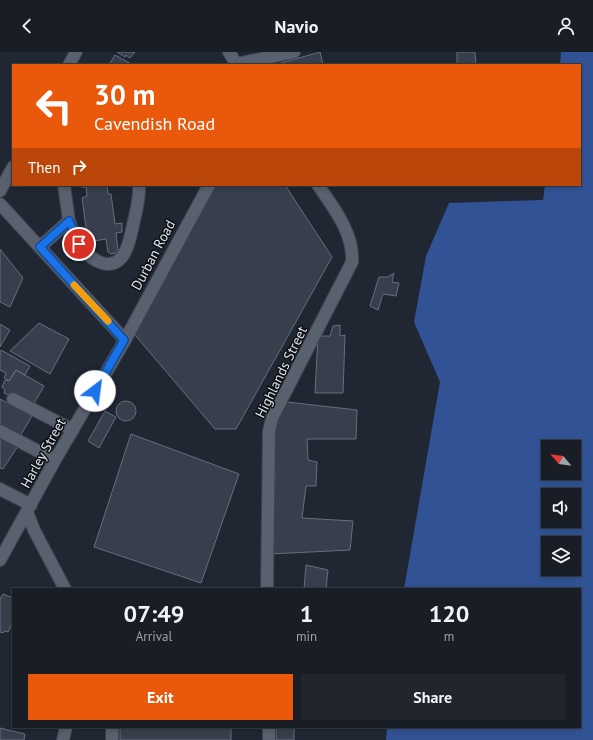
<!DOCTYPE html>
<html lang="en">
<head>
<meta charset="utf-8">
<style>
  body { margin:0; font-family:"PT Sans",sans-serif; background:#21262e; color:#f1f3f6; height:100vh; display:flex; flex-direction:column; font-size:15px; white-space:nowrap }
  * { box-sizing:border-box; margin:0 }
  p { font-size:13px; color:#9fa2a7 }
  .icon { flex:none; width:22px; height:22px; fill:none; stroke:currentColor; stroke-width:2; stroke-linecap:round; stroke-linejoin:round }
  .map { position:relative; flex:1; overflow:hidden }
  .drawer { position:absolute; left:12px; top:536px; width:569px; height:140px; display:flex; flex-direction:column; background:#181d26; border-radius:0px; box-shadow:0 2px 6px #0003,0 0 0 1px #363b43 }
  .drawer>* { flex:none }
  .banner { position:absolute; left:12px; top:12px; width:569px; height:122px; border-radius:0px; box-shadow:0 2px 6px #0003,0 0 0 1px #363b43; background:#ea580c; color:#fff; overflow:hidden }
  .needle { width:26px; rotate:299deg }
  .fabs { position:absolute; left:541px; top:388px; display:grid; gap:8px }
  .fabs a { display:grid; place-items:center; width:40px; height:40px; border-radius:0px; background:#181d26; box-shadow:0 2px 6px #0003,0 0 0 1px #363b43; font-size:20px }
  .pin { position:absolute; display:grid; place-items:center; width:34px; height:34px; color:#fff; margin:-17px; border:2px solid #fff; border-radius:50%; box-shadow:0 1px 4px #0007 }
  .me { position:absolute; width:44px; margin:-22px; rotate:30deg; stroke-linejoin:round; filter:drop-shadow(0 0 3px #0008) }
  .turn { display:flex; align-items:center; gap:14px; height:84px; padding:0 16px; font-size:18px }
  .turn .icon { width:52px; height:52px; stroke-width:2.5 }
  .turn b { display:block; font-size:28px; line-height:34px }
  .then { display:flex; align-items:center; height:38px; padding:0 16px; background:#0003; gap:8px; font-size:15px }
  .eta { display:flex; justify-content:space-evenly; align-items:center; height:68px; text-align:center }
  .eta b { font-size:24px; font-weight:700; line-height:28px }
  .cta { display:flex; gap:8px; margin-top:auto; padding:8px 16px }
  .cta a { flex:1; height:46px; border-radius:0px; background:#ea580c; color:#fff; font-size:16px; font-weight:700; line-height:46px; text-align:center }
  .cta a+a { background:#21262e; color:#f1f3f6 }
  header { display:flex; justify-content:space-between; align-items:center; height:52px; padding:0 16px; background:#181d26; font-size:18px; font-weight:700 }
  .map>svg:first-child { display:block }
</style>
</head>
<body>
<header><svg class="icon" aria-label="back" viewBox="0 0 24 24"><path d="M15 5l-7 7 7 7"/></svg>Navio<svg class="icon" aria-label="person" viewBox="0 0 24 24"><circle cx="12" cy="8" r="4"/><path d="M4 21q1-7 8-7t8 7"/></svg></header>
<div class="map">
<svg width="593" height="688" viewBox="0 0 593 688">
  <rect width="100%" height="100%" fill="#202733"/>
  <path fill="#315395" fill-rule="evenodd" d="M561,0H593V688H386L387,675H580V537H404L440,330L414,270L426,204L449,151L543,148L545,133H580V13H560ZM548,395H574V421H548ZM548,443H574V469H548ZM548,491H574V517H548Z"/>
  <path fill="#383f4c" stroke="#666e7c" d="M117,0H135L130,6L126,3L125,5Z
    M320,0L323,13H274Z
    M457,0H475L476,13H457Z
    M115,3L133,13H109Z
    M81,133H107L108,142H111L115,172L122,171V180L116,181L118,198L116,201L111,202L108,200L106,187L88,190L82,146L87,144L86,135H81Z
    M213,133H285L332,205L236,377H215L135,283Z
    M0,197L23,226L10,255L0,250Z
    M394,221L392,230L399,231L396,244L383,242L378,258L370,254L379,225H388Z
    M39,271L69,287L50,322L10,299Z
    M0,272L10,278L0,295Z
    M340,273V284L345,283L343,341H315L318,284H330L333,274Z
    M1,298L30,314L25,323L16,318L9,329L4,326L6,321L0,318V300Z
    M16,318L44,334L32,355L4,341L5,338L2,335L5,328L9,329Z
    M0,347L32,364L19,386L0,375Z
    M116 359a10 10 0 1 1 20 0a10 10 0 1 1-20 0Z
    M287,350L357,358L356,387H307L308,408L317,410L316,434H306L302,466L353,469L350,498L270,502L275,423L272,378Z
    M105,359L116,365L99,396L88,389Z
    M131,382L239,422L201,531L94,495Z
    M0,385L18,394L3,417L0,416Z
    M306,513L328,518L326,537H304Z
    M3,542L13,546V574H10V576L8,580L5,579L3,581L0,580V547Z
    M120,675H231V688H120Z
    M276,675H294V688H276Z
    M0,676L25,682L24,688H0Z"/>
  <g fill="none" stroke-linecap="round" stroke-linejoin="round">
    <g stroke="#3d434d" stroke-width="14">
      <path id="minor" d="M229,0L237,13
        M236,12L294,0
        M69,13L76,0
        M0,139L13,115
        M0,152L125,288
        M69,169C72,177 75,185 79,192C89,207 111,223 124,202C129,194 131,182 133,173C136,159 140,147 139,133
        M40,195L69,169L64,133
        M13,347L73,378
        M0,379L55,408
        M0,437L31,453
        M27,460L34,478L65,537
        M0,508L55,408L125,288L209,133
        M267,537L269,379L272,366L352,210C354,181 333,155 318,133
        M269,675V688
        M63,688L66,675
        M112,688V675"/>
    </g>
    <use href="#minor" stroke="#59606e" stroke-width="12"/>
  </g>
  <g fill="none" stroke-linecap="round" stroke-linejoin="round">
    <g stroke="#114b97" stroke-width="10">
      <path id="route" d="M79,192L69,169L40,195L124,288L95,339"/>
    </g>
    <use href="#route" stroke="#1a73e8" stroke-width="7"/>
    <path stroke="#f59e0b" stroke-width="7" d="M74,233L108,269"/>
  </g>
  <g text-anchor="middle" stroke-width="3" stroke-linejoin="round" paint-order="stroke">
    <g font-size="14" fill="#e0e5ed" stroke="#0d1015">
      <text transform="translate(153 203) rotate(-62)" y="5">Durban Road</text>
      <text transform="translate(281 320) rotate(-64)" y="5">Highlands Street</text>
      <text transform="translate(43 401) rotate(-61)" y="5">Harley Street</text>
    </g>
  </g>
</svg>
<div class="fabs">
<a><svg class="needle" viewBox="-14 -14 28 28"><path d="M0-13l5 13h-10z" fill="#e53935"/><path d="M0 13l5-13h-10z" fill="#9fa2a7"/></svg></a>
<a><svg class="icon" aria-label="sound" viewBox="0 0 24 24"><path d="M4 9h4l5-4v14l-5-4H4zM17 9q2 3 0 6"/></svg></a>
<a><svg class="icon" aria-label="layers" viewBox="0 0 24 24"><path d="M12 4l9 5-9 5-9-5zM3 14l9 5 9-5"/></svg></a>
</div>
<div class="pin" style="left:79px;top:192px;background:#d93025"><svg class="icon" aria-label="arrive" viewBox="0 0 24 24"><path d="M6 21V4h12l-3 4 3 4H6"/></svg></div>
<svg class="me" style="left:95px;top:339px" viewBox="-20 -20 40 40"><circle r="19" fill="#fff"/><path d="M0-13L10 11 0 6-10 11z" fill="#1a73e8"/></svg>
<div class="banner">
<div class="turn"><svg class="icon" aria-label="left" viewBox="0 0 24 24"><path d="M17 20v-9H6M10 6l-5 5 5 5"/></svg><div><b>30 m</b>Cavendish Road</div></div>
<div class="then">Then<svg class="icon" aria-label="right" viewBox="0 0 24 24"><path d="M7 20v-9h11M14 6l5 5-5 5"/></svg></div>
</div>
<section class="drawer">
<div class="eta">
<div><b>07:49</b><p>Arrival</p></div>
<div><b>1</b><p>min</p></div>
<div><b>120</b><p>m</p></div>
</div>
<div class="cta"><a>Exit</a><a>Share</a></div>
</section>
</div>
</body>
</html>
